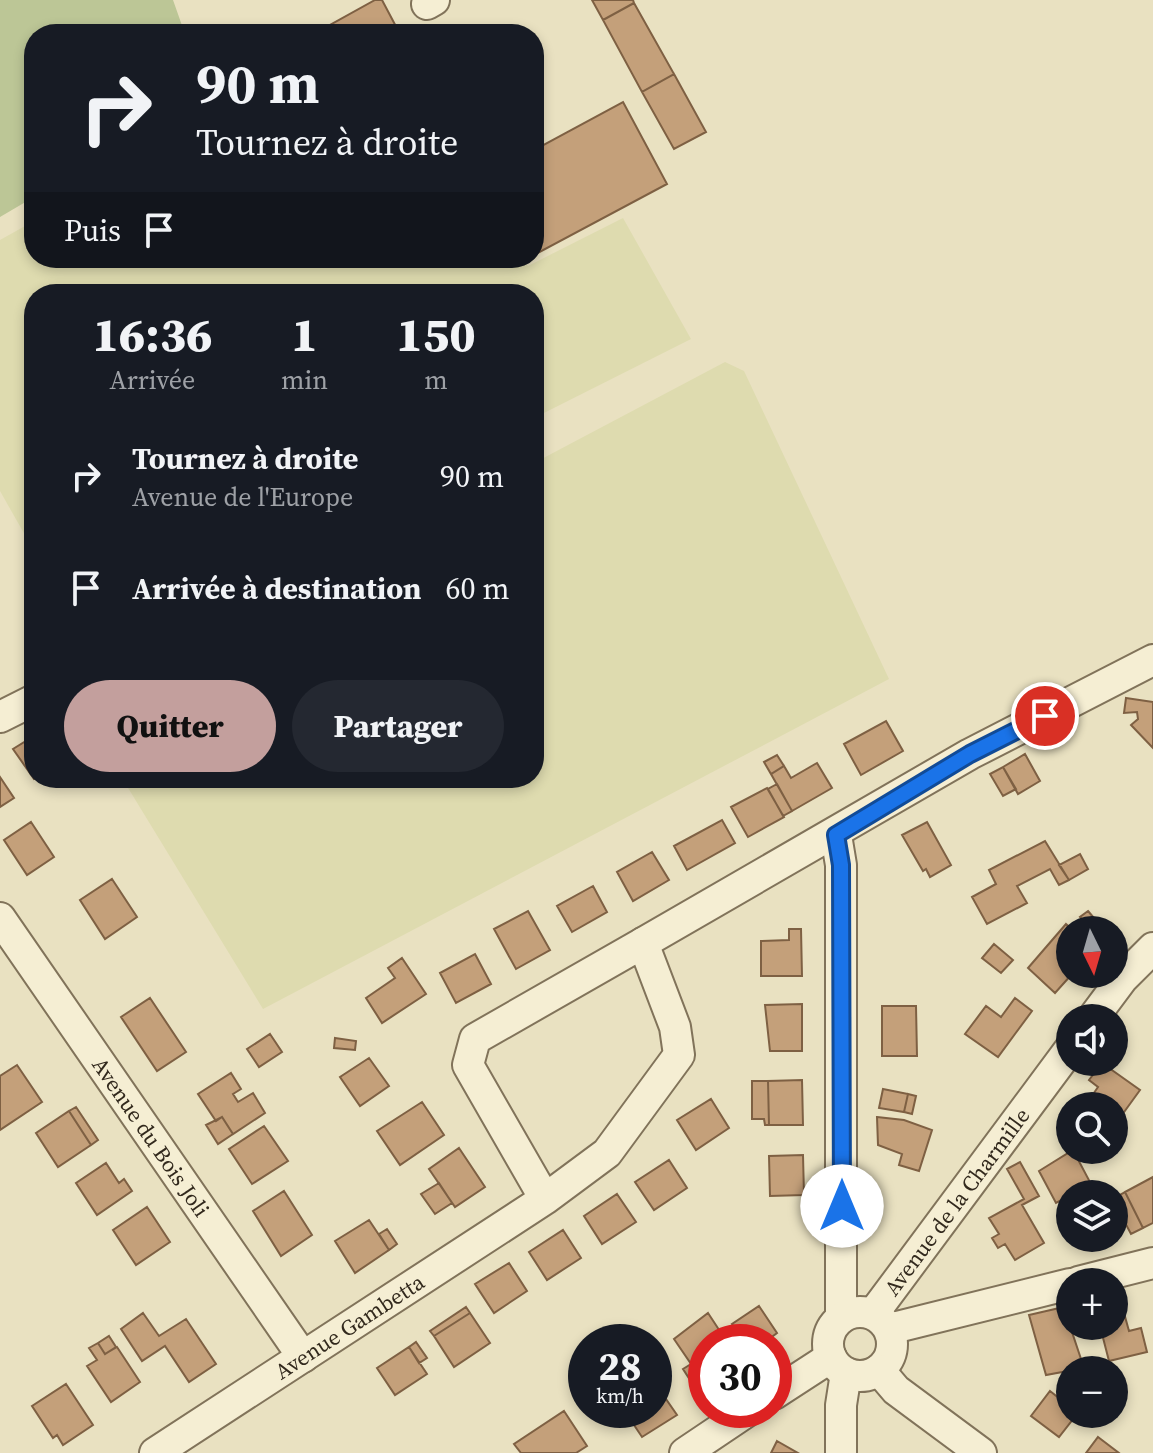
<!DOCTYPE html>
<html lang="fr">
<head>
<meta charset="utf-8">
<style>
  body { margin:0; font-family:"Source Serif 4",serif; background:#242831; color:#f1f3f6; height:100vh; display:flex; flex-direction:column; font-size:30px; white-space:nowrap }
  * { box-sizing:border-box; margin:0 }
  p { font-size:26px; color:#9ea1a6 }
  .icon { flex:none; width:44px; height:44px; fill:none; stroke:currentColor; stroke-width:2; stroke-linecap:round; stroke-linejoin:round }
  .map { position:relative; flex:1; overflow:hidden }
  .panel { position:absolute; left:24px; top:284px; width:520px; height:504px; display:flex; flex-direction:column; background:#171b24; border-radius:32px; box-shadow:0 4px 12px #0003 }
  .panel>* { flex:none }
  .top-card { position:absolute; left:24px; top:24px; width:520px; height:244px; border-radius:32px; box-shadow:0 4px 12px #0003; background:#171b24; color:#f1f3f6; overflow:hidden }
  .needle { width:52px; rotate:175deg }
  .controls { position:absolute; left:1056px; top:916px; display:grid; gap:16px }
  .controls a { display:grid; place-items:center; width:72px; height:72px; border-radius:50%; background:#171b24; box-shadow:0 4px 12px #0003; font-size:40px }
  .speed { position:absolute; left:568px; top:1324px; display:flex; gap:16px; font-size:40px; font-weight:700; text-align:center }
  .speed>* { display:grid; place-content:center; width:104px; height:104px; border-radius:50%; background:#171b24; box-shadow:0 4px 12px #0003; line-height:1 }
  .speed small { font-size:20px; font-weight:400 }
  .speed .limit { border:12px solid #d22; background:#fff; color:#111 }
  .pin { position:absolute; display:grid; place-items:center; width:68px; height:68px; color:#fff; margin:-34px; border:4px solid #fff; border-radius:50%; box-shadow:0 2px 8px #0007 }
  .me { position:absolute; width:88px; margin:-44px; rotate:0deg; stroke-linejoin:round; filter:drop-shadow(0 0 6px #0008) }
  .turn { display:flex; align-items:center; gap:28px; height:168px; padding:0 40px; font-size:36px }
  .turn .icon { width:104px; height:104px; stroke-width:2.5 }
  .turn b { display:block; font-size:56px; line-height:68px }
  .then { display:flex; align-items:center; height:76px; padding:0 40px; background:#0003; gap:16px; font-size:30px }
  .eta { display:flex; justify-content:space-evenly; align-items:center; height:136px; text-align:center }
  .eta b { font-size:48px; font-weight:800; line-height:56px }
  .button { display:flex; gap:16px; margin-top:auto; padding:16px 40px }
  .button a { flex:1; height:92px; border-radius:48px; background:#c39f9d; color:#111; font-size:32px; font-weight:800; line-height:92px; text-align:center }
  .button a+a { background:#242831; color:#f1f3f6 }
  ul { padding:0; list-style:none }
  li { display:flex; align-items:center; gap:24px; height:112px; padding:0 40px }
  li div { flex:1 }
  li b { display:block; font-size:30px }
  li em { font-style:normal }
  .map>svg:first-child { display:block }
</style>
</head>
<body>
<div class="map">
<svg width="1153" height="1453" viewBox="0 0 1153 1453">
  <rect width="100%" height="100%" fill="#e9e1c1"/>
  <path fill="#dedbaf" d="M623,218L691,339L534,418V294H34V551L0,491V240L34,221V258H522L528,266Z
    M725,362L744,371L889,679L263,1009L122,778H534V463Z"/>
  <path fill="#bcc696" d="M0,0H173L185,34H34V197L0,217Z"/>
  <path fill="#c4a07a" stroke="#7e6043" stroke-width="2" d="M375,0H382L400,34H323L321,30Z
    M592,0H633L634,3L603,20Z
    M634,3L674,74L642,92L603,20Z
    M674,74L706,132L674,149L642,92Z
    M623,102L667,184L534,255V150Z
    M1126,698L1153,702V748L1131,725L1138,719L1137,712L1124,713Z
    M886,721L903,751L861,775L844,744Z
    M34,736L36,778L34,779L13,749Z
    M1025,754L1040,781L1018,794L1003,767Z
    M777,755L784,766L771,774L764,762Z
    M817,763L832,788L792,811L771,774L784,766L791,778Z
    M1003,767L1016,789L1003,796L990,774Z
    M0,777L14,798L0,807Z
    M777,784L792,811L783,816L768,789Z
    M767,788L784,817L748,837L731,807Z
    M722,820L735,843L687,870L674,846Z
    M31,822L54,857L27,875L4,840Z
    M927,822L951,865L930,877L926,869L923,871L902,835Z
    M1045,841L1069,880L1059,885L1050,869L1017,886L1027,903L987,924L972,897L996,884L989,870Z
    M652,852L669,880L633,901L617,872Z
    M1080,854L1088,869L1069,880L1059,865Z
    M112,879L137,917L105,939L80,900Z
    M593,886L607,912L572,932L557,906Z
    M528,911L550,950L516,969L494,929Z
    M1088,911L1099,924L1092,930L1080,917Z
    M1066,924L1073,930L1072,974L1055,993L1028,968Z
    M789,929H801L802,976H761V941L789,940Z
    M994,944L1013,960L1001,973L982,958Z
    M475,954L491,984L456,1003L440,973Z
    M402,958L426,994L382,1023L366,998L395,978L388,968Z
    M150,998L186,1052L157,1071L121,1017Z
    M1015,998L1032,1011L998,1057L965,1034L986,1006L1001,1017Z
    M802,1004V1051H770L765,1005Z
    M882,1006H916L917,1056H882Z
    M270,1034L282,1052L259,1067L247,1049Z
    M335,1038L356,1041L355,1050L334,1048Z
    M369,1058L389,1086L360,1106L340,1077Z
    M1102,1063L1140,1090L1114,1126V1106H1085L1098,1087L1089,1080Z
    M17,1065L42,1102L0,1130V1076Z
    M231,1073L241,1089L233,1094L238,1102L253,1093L265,1113L233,1134L222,1117L216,1121L198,1094Z
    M802,1080L803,1125H769L768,1081Z
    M752,1081H768L769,1125H765L764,1119H752Z
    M883,1089L908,1094L904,1112L879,1108Z
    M908,1094L916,1096L912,1114L904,1112Z
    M711,1099L729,1128L696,1150L677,1120Z
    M422,1102L444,1135L400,1165L377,1131Z
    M76,1107L98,1140L91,1145L69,1111Z
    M69,1111L91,1145L58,1167L36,1133Z
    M222,1117L233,1134L218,1144L206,1125Z
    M877,1117L904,1120L932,1130L919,1171L899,1165L902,1154L878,1145Z
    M264,1126L288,1161L252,1184L229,1149Z
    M459,1148L485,1187L455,1207L429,1169Z
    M1073,1150L1091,1184L1056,1203L1039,1171Z
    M803,1155L804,1195L770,1196L769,1156Z
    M669,1160L687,1188L654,1210L635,1182Z
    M1020,1162L1039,1196L1022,1205L1044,1243L1015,1260L1005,1244L998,1248L992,1238L999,1234L989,1218L1024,1199L1007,1169Z
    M106,1163L119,1183L124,1179L132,1191L97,1215L76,1183Z
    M1153,1177V1223L1143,1228L1125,1192Z
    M439,1183L452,1203L435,1214L421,1194Z
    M284,1191L312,1235L281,1256L253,1211Z
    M1125,1192L1143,1228L1131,1234L1114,1202V1198Z
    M617,1194L636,1222L602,1244L584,1216Z
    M147,1207L170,1242L136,1265L113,1230Z
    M369,1220L389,1250L355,1273L335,1241Z
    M387,1229L397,1244L389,1250L379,1234Z
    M563,1230L581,1258L547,1280L529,1252Z
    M509,1263L527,1291L494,1313L475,1284Z
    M759,1306L777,1333L765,1342H745L732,1324Z
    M1068,1306L1070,1326L1084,1368L1046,1375L1029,1315Z
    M466,1307L470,1313L434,1336L430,1331Z
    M143,1313L159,1336L186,1319L216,1364L189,1382L165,1346L142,1361L121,1329Z
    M470,1313L490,1343L454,1367L434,1336Z
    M708,1313L727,1342H706L703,1400L683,1369L691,1364L674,1339Z
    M1124,1313L1129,1331L1141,1328L1147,1352L1109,1361L1100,1326H1114V1315Z
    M109,1336L116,1347L105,1354L98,1343Z
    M416,1342L427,1358L419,1363L409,1347Z
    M98,1343L105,1354L117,1347L140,1382L111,1402L87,1366L97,1360L89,1348Z
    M409,1347L427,1374L395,1395L377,1368Z
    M66,1384L93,1425L63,1445L57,1435L53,1438L32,1406Z
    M657,1386L677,1415L642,1437L624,1410H654V1388Z
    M1050,1391L1070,1407V1414H1077L1059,1437L1031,1416Z
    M564,1411L587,1446L576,1453H521L514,1444Z
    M1098,1437L1119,1453H1086Z
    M777,1441L798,1453H771Z"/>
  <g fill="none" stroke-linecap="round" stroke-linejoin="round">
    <g stroke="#81735a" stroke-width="34">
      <g id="street">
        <path d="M427,4L434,0"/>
        <path d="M0,717L34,700"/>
        <path d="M836,835L841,865V1318"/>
        <path id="s1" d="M0,918L303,1357"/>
        <path d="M643,943L970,754L1153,660"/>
        <path d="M1093,1018L1122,979L1153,948"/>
        <path d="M1078,1282L1153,1263"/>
        <circle cx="860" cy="1344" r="32"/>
        <path id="s2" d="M873,1314L1070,1049"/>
        <path d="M889,1329L1070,1284"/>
        <path d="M879,1370L896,1390L981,1453"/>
        <path d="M774,1394L831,1357"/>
        <path id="s3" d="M155,1453L545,1199L607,1153L679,1055L675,1027L643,943L475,1039L468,1065L545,1199"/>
        <path d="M685,1453L749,1410"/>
        <path d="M841,1453V1405L846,1373"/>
      </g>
    </g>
    <use href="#street" stroke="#f5eed3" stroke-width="30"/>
  </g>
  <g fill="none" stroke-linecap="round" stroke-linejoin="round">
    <g stroke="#114b97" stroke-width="20">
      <path id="route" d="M842,1206L841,865L836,835L970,754L1045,716"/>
    </g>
    <use href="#route" stroke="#1a73e8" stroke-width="14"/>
  </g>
  <g text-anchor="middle" stroke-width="6" stroke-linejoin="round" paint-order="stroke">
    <g font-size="22" fill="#32291d" stroke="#f1ebd0">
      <text dy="8" stroke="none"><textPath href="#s1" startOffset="266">Avenue du Bois Joli</textPath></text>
      <text dy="8" stroke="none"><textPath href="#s2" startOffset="140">Avenue de la Charmille</textPath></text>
      <text dy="8" stroke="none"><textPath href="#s3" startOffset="232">Avenue Gambetta</textPath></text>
    </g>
  </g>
</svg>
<div class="controls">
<a><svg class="needle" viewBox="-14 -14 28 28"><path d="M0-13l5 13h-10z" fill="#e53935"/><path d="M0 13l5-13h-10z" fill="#9ea1a6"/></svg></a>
<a><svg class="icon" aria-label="sound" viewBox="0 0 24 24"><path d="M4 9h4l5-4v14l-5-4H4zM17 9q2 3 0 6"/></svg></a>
<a><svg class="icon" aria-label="search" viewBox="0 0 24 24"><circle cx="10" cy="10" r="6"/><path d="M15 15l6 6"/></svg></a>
<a><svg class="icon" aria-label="layers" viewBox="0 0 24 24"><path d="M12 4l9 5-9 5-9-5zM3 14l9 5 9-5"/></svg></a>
<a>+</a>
<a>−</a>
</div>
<div class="speed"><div>28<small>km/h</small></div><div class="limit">30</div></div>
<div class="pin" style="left:1045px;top:716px;background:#d93025"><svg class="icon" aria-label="arrive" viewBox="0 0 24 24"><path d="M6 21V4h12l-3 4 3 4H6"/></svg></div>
<svg class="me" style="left:842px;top:1206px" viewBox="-20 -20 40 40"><circle r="19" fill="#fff"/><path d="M0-13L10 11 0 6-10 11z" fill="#1a73e8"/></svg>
<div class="top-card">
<div class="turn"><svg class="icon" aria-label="right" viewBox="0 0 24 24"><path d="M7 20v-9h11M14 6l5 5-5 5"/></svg><div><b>90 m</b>Tournez à droite</div></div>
<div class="then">Puis<svg class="icon" aria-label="arrive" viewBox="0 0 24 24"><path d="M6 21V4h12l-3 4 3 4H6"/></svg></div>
</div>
<section class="panel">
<div class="eta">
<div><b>16:36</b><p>Arrivée</p></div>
<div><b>1</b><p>min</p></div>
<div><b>150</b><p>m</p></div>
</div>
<ul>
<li><svg class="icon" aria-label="right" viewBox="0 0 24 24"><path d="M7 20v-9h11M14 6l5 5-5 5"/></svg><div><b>Tournez à droite</b><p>Avenue de l'Europe</p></div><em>90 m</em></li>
<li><svg class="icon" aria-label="arrive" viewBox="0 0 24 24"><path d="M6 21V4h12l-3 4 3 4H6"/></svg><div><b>Arrivée à destination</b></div><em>60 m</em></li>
</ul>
<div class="button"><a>Quitter</a><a>Partager</a></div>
</section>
</div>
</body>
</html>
